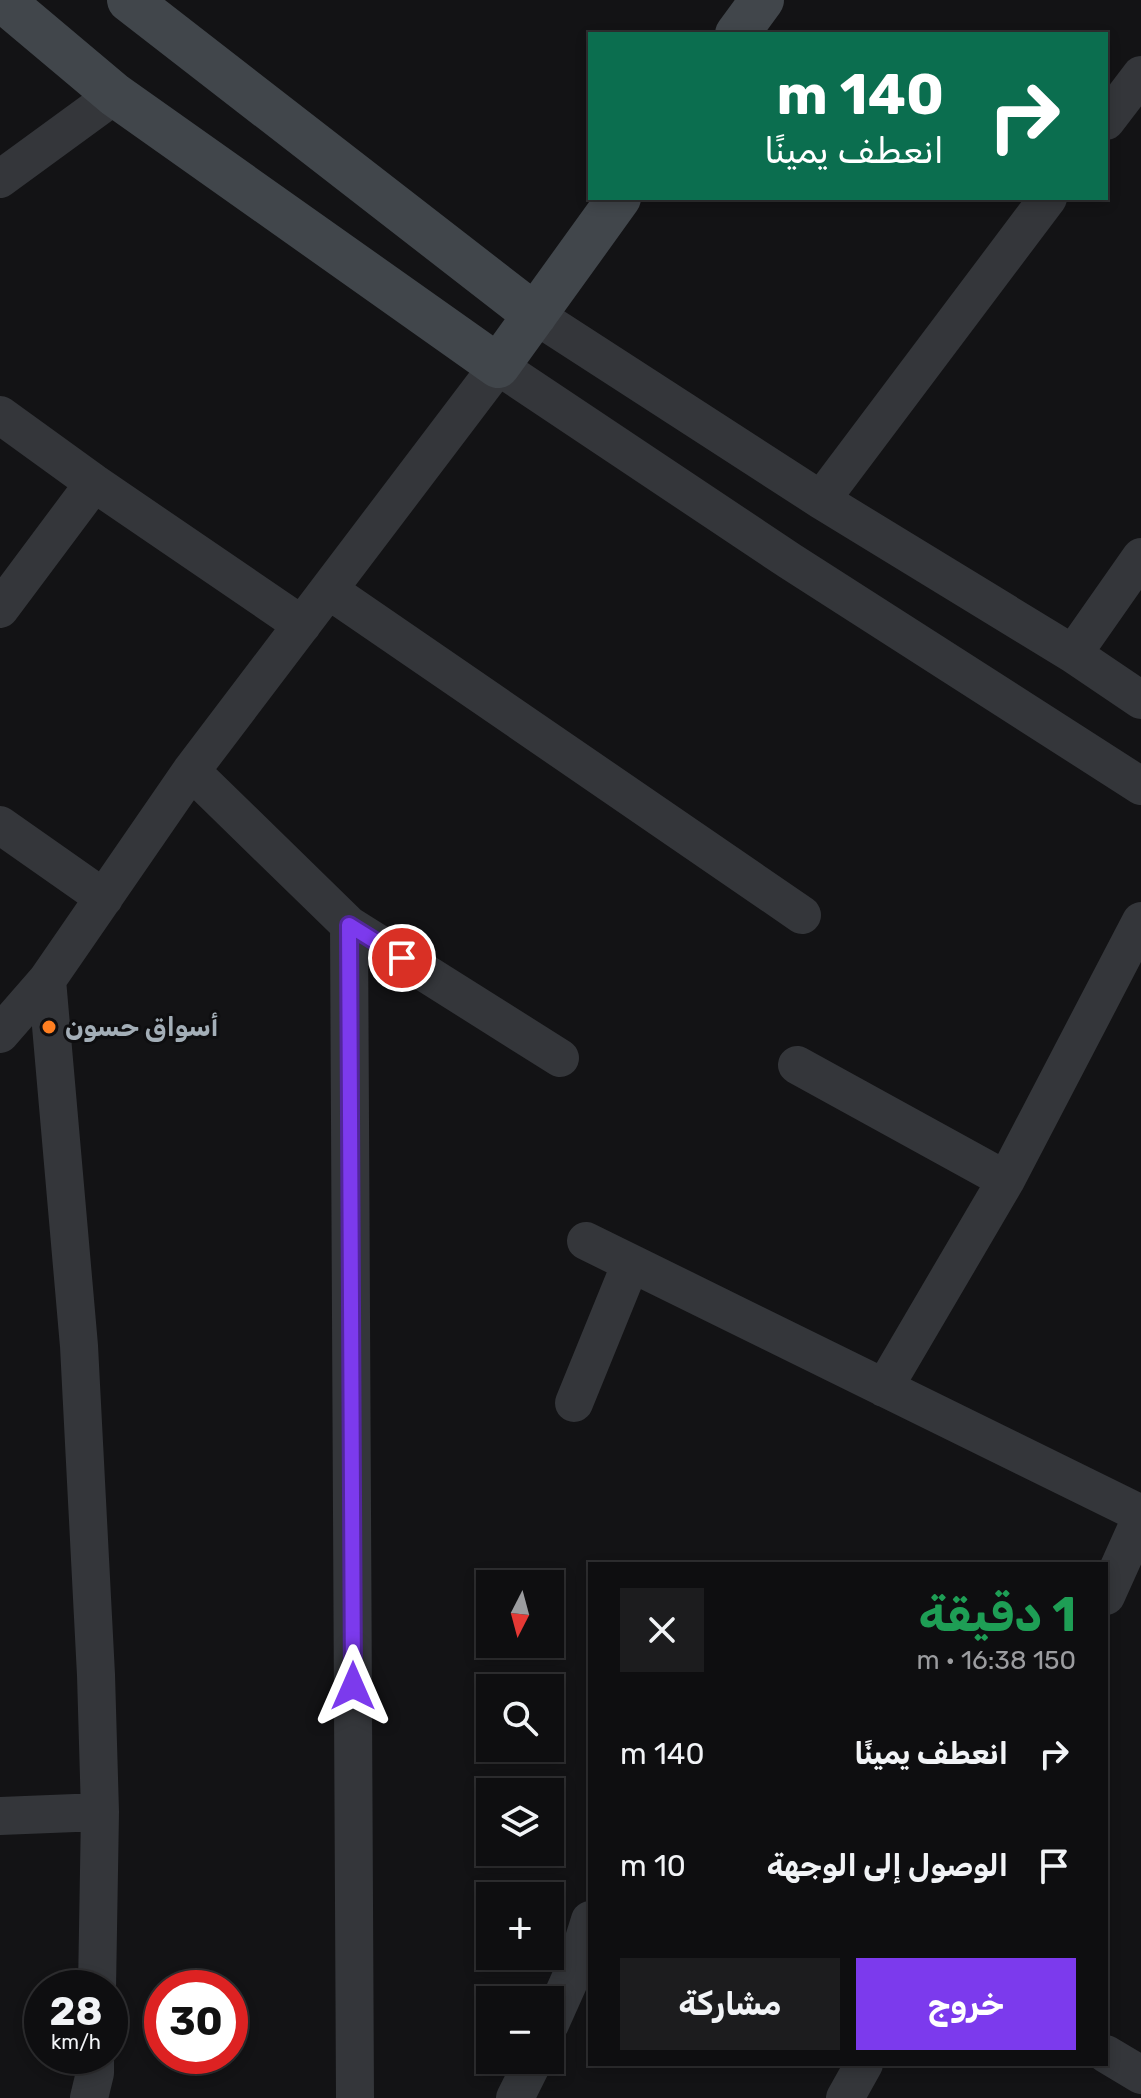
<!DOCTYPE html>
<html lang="ar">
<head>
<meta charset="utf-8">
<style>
  body { margin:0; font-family:Rubik,"Noto Naskh Arabic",sans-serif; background:#1c1c1e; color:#f1f3f6; direction:rtl; height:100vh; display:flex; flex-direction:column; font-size:30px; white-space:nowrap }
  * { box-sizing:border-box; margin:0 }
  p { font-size:26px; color:#9b9c9f }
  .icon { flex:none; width:44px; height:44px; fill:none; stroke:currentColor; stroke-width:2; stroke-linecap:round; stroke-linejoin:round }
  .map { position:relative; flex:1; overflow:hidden; direction:ltr }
  .details { position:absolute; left:588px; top:1562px; width:520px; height:504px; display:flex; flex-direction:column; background:#0e0e10; border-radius:0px; box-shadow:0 4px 12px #0003,0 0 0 2px #2e2e30; direction:rtl }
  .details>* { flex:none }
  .guide { position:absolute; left:588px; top:32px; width:520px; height:168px; border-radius:0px; box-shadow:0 4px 12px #0003,0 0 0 2px #2e2e30; direction:rtl; background:#0b6e4f; color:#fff; overflow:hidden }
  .needle { width:52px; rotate:186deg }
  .fabs { position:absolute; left:476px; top:1570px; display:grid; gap:16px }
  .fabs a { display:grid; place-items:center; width:88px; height:88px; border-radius:0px; background:#0e0e10; box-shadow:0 4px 12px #0003,0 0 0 2px #2e2e30; font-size:40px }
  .speed { position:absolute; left:24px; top:1970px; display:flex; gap:16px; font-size:40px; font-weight:700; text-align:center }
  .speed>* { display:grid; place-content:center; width:104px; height:104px; border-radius:50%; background:#0e0e10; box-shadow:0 4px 12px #0003,0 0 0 2px #2e2e30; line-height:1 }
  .speed small { font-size:20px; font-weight:400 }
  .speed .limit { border:12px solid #d22; background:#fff; color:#111 }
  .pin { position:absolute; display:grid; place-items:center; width:68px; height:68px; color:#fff; margin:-34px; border:4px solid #fff; border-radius:50%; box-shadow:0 2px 8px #0007 }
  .me { position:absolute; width:88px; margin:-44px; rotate:0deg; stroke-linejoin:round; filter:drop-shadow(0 0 6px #0008) }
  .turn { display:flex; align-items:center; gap:28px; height:168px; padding:0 32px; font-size:36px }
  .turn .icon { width:104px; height:104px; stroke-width:2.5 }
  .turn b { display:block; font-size:56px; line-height:68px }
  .round { display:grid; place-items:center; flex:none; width:84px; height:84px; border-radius:0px; background:#1c1c1e }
  .head { display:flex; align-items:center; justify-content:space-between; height:136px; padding:0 32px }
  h1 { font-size:48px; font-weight:700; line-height:60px; color:#1e9e55 }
  .cta { display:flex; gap:16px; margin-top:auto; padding:16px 32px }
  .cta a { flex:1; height:92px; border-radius:0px; background:#7c3aed; color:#fff; font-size:32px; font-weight:700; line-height:92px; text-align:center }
  .cta a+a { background:#1c1c1e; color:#f1f3f6 }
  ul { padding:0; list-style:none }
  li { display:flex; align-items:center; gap:24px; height:112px; padding:0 32px }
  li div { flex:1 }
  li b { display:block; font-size:30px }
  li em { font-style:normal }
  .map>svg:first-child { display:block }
</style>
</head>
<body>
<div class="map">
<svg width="1141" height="2098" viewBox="0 0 1141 2098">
  <rect width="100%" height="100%" fill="#131315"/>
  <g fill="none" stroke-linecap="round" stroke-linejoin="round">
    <path stroke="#34363a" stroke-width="38" d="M1106,121L1141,75
      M0,179L115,95
      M535,315L821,500L1073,654L1141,700
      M0,415L94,483L302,625
      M821,500L1048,198
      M330,591L802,915
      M0,609L94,483
      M1073,654L1141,557
      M191,771L349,925L560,1058
      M0,825L104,898
      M349,925L355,2098
      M47,980L79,1346L96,1675L100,1812L97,1988
      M0,1034L47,980L191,771L498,366L790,561L1141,786
      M797,1065L1006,1180
      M586,1241L1141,1514
      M884,1388L1006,1180L1141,921
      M574,1403L631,1263
      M1106,1596L1141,1518
      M0,1816L100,1812
      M550,2024L575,1968L590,1920
      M1106,2054L1141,2075
      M89,2098L95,2073V2056
      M515,2098L534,2060
      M845,2098L864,2064"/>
    <path stroke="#41464b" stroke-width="44" d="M2,0L115,95L498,366L619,198
      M129,0L535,315
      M737,34L762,0"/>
  </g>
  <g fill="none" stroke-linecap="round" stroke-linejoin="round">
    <g stroke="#51269a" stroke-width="20">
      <path id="route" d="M353,1686L349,925L402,958"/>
    </g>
    <use href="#route" stroke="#7c3aed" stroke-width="14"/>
  </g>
  <circle fill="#ff7f21" stroke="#0e0e10" stroke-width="3" cx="49" cy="1027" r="8"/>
  <g text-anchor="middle" stroke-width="6" stroke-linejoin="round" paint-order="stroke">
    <g font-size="26" font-weight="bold" fill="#a3aeb7" stroke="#0e0e10" text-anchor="start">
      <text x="65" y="1036">أسواق حسون</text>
    </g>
  </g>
</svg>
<div class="fabs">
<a><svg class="needle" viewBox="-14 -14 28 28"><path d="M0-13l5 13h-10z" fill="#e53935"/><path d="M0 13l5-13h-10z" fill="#9b9c9f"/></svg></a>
<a><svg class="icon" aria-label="search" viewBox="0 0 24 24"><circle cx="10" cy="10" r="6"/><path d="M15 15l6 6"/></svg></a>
<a><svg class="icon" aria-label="layers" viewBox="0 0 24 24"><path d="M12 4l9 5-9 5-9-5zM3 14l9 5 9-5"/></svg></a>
<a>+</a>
<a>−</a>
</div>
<div class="speed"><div>28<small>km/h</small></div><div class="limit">30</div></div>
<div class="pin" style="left:402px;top:958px;background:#d93025"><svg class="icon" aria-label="arrive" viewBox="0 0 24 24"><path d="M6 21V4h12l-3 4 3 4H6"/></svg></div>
<svg class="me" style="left:353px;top:1686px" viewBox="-20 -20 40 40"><path d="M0-17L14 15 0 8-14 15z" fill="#7c3aed" stroke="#fff" stroke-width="4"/></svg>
<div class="guide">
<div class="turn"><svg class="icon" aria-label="right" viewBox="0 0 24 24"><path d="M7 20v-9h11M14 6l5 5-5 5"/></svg><div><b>140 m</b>انعطف يمينًا</div></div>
</div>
<section class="details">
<div class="head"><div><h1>1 دقيقة</h1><p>150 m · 16:38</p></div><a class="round"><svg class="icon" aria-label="close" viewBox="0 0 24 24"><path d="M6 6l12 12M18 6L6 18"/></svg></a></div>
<ul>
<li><svg class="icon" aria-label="right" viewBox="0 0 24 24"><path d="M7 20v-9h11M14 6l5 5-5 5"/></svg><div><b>انعطف يمينًا</b></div><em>140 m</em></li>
<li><svg class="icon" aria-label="arrive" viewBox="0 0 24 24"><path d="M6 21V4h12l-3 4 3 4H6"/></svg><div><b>الوصول إلى الوجهة</b></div><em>10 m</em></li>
</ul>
<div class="cta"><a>خروج</a><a>مشاركة</a></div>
</section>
</div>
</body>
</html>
